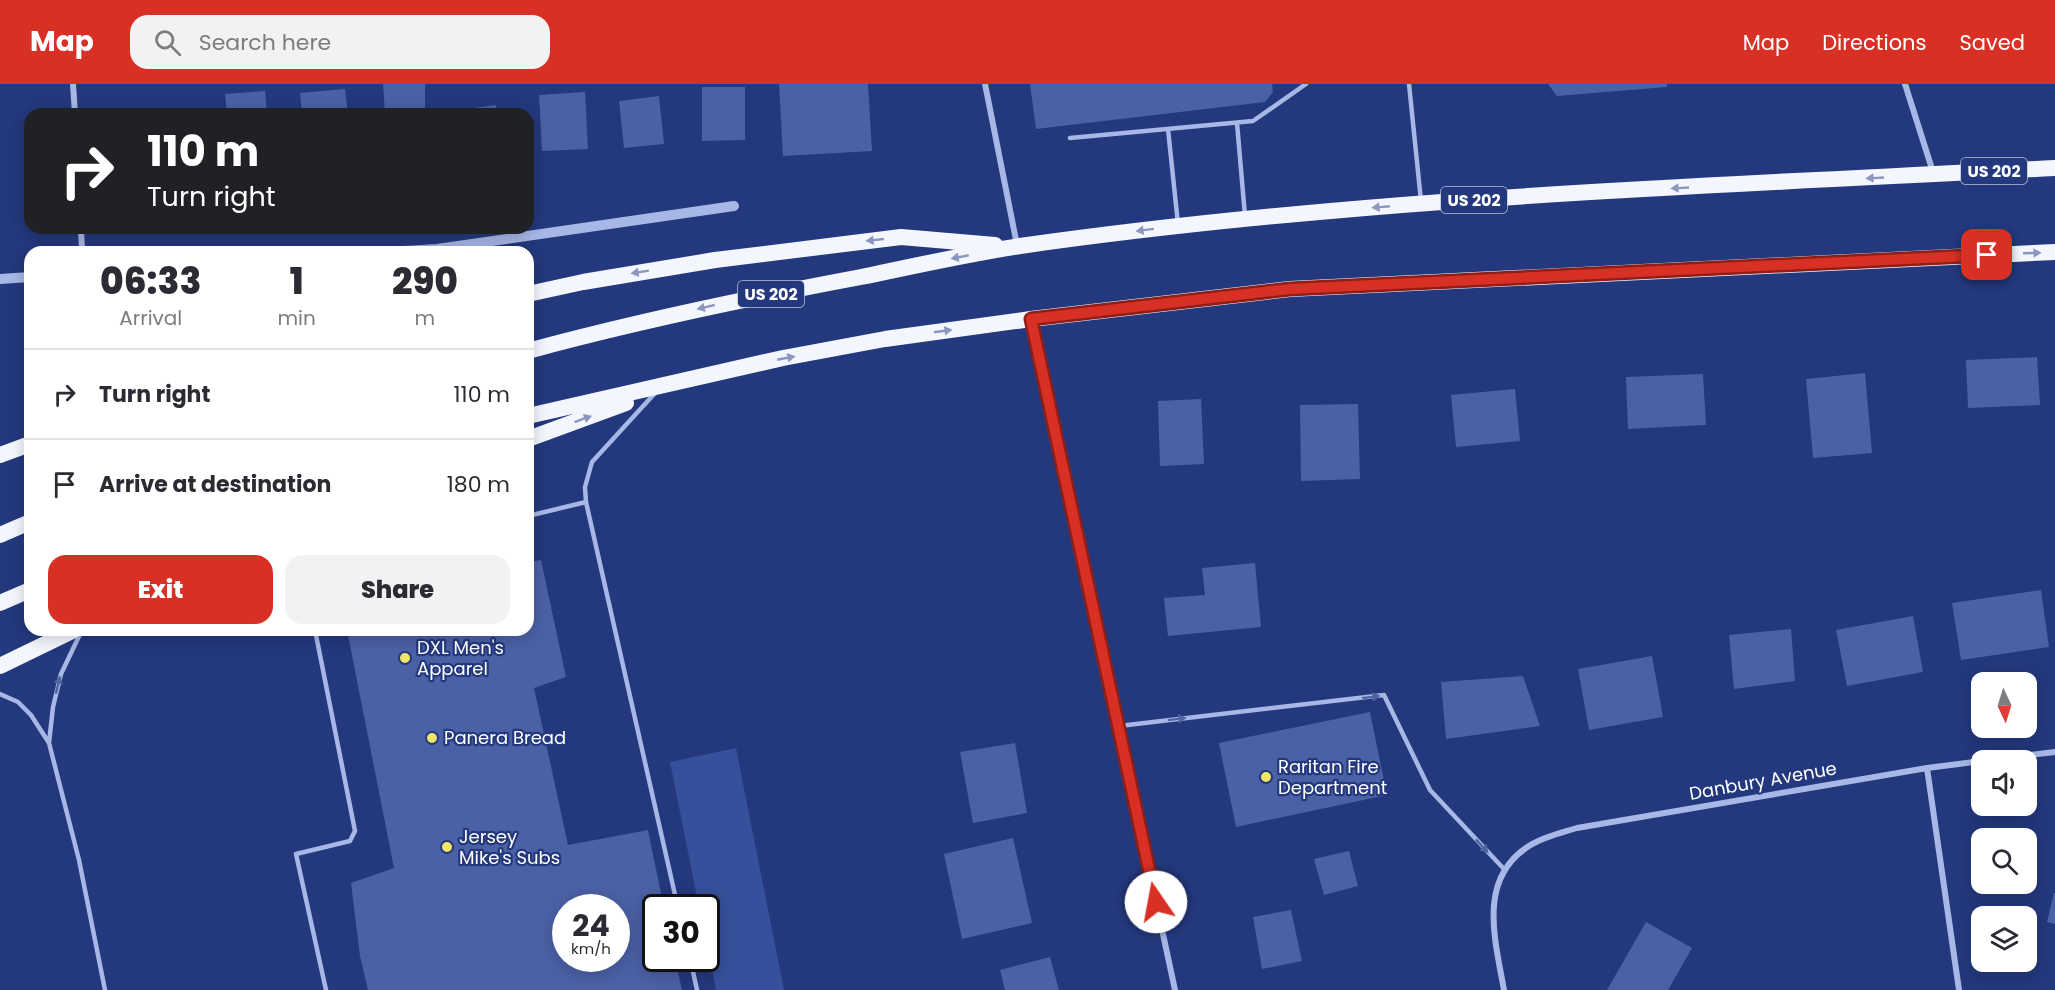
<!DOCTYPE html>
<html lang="en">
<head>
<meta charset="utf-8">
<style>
  body { margin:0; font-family:Poppins,sans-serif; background:#f2f2f3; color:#2b2b33; height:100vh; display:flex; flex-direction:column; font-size:22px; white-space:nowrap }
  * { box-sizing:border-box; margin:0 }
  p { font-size:20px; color:#7c7c81 }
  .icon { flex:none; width:33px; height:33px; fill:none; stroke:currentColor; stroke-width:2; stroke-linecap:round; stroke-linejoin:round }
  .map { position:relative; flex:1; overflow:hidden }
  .drawer { position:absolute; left:24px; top:162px; width:510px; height:390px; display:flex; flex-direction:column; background:#fff; border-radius:18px; box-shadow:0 3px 15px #0003 }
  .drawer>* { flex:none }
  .banner { position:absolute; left:24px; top:24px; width:510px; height:126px; border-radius:18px; box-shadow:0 3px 15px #0003; background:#202124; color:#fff; overflow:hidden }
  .needle { width:39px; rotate:176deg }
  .controls { position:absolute; left:1971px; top:588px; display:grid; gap:12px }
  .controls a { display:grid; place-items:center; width:66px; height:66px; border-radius:12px; background:#fff; box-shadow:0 3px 15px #0003; font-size:30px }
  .speed { position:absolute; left:552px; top:810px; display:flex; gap:12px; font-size:30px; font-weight:700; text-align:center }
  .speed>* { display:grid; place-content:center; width:78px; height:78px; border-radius:50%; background:#fff; box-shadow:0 3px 15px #0003; line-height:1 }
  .speed small { font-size:15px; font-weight:400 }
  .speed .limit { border:3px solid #111; border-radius:9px; background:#fff; color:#111 }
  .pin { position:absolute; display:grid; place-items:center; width:51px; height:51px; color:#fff; margin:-26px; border-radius:12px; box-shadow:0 3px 9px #0006 }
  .me { position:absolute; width:66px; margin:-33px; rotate:348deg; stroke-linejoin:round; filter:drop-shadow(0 0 4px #0008) }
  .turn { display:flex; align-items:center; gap:21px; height:126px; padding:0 24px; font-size:27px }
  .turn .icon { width:78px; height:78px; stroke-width:2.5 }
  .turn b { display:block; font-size:42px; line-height:51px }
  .eta { display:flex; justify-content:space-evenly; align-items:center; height:102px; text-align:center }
  .eta b { font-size:36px; font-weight:800; line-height:42px }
  .primary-button { display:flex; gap:12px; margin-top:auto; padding:12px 24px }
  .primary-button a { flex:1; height:69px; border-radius:18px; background:#d93025; color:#fff; font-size:24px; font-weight:800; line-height:69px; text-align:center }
  .primary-button a+a { background:#f2f2f3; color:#2b2b33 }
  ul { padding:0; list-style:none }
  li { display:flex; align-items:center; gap:18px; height:90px; padding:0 24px; border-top:2px solid #e1e1e2 }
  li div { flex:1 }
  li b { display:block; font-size:22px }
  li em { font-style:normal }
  header { display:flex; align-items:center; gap:36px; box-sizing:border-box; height:84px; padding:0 30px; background:#d93025; color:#fff }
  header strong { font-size:28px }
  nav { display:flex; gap:33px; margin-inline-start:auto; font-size:21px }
  .search { width:420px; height:54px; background:#f2f2f3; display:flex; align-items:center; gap:15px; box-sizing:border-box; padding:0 21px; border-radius:18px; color:#7c7c81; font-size:22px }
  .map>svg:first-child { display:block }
</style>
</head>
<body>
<header>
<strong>Map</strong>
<div class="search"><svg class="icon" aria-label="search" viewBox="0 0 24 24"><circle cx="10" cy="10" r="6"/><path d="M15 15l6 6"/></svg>Search here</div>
<nav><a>Map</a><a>Directions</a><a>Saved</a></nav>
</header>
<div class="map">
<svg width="2055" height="906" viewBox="0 0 2055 906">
  <rect width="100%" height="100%" fill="#23387d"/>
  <path fill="#36509b" d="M736,664L784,906H716L707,859L706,824L699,823L670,678Z"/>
  <path fill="#4b61a6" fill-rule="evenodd" d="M383,0H425V30H385Z
    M779,0H868L872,67L783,72Z
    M1030,0H1272L1273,8L1265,18L1036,45Z
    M1548,0H1667V3L1557,12Z
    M702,3H745V56L702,57Z
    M345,5L348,30H302L300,9Z
    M265,7L267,30H227L225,10Z
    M585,8L588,65L542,67L539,11Z
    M659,12L664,60L624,64L619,17Z
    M496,21L497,30H459L458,26Z
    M188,27V30H151V28Z
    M2037,273L2040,321L1968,324L1966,276Z
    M1865,289L1872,369L1813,374L1806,295Z
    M1703,290L1706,341L1628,345L1626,293Z
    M1515,305L1520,357L1456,363L1451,311Z
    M1201,315L1204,380L1160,382L1158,317Z
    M1358,320L1360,395L1301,397L1300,321Z
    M541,476L566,593L534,604L568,761L648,746L664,824H656V874H675L682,906H368L360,872L351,799L394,784L347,546H528V478ZM566,824H616V874H566Z
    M1255,479L1261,543L1168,552L1164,514L1205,511L1202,484Z
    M2041,506L2049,563L1961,576L1952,519Z
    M1913,532L1923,588L1847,602L1836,546Z
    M1791,545L1795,597L1734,605L1729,551Z
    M1652,572L1663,633L1589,646L1578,585Z
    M1523,592L1540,642L1446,655L1441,598Z
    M1370,628L1387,711L1236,743L1219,659Z
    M1015,659L1027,729L973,739L960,668Z
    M1013,754L1032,839L962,855L944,770Z
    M1349,767L1358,802L1324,811L1314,775Z
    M2054,809H2055V840L2047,838Z
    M1291,826L1302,877L1262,885L1253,833Z
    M1646,838L1692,864L1668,906H1607Z
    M1050,873L1059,906H1005L1000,886Z"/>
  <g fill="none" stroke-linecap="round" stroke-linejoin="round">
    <path stroke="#a7b7e6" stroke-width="4.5" d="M1409,0L1421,117
      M1237,39L1245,132
      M1168,45L1178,140
      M1070,54L1253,37L1306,0
      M586,418L585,403L592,378L656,308
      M528,432L586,418L678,824
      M315,546L355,747L350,757L296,770L326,906
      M0,610L18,618L31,631L49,659L79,776L105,906
      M1119,642L1384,611L1430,706L1504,785
      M49,659L53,623L61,590L82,546
      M690,874L697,906"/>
    <path stroke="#a7b7e6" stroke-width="6" d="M73,0L75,30
      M985,0L1017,161
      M1905,0L1933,88
      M81,144L82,168
      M1031,236L1175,906
      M1986,676L2055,668
      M1927,684L1959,906
      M1504,906C1495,855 1477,795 1529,762C1543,753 1561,749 1577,744L1927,684L1982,677"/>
    <path stroke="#a7b7e6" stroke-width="10" d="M388,168L437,165L734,122
      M0,195L30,193"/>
    <path stroke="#f4f6fe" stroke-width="16" d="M528,210L583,198L715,176L901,153L995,161
      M528,267C638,237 749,214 861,193C914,182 967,170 1020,162C1363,113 1710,102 2055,84
      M528,332L783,274L885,255L1031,235L1290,205L2055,168
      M528,355L626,319
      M0,371L30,360
      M0,451L30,438
      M0,519L30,506
      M0,582L74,546"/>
  </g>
  <defs><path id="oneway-solid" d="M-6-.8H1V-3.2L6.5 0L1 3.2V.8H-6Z" transform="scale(1.5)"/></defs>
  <g fill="#8c97be">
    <use href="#oneway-solid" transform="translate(1875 94) rotate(177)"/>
    <use href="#oneway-solid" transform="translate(1680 104) rotate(177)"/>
    <use href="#oneway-solid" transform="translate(1381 123) rotate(175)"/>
    <use href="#oneway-solid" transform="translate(1145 146) rotate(173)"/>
    <use href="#oneway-solid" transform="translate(875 156) rotate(174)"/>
    <use href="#oneway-solid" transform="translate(2032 169) rotate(-2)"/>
    <use href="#oneway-solid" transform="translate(960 173) rotate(169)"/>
    <use href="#oneway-solid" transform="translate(640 188) rotate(171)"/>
    <use href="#oneway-solid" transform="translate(706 223) rotate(167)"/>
    <use href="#oneway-solid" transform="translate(943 247) rotate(-8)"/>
    <use href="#oneway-solid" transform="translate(786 274) rotate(-11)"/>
    <use href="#oneway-solid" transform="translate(583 335) rotate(-20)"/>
  </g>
  <g fill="#5164a2">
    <use href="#oneway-solid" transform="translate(58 601) rotate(-76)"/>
    <use href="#oneway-solid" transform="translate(1371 613) rotate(-7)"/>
    <use href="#oneway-solid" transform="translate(1177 635) rotate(-7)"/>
    <use href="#oneway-solid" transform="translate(1482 762) rotate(47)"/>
  </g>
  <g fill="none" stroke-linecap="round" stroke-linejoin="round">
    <g stroke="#8d1f18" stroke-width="15">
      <path id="route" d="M1156,818L1031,235L1290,205L1987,171"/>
    </g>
    <use href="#route" stroke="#d93025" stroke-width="10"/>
  </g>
  <g fill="#f1e56a" stroke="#23387d" stroke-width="2">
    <circle cx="405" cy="574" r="6"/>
    <circle cx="432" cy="654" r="6"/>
    <circle cx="1266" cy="693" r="6"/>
    <circle cx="447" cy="763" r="6"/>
  </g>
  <g text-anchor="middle" stroke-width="4.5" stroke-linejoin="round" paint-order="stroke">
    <g fill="#23387d" stroke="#bdc3d8" stroke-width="1.5">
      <rect x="1961" y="74" width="66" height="26" rx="4.5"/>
      <rect x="1441" y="103" width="66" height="26" rx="4.5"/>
      <rect x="738" y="197" width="66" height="26" rx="4.5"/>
    </g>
    <g font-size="16" font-weight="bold" fill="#fff">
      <text x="1994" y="93">US 202</text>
      <text x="1474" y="122">US 202</text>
      <text x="771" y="216">US 202</text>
    </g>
    <g font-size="18" fill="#fff" stroke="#23387d" text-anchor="start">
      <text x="417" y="570">DXL Men's<tspan x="417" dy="21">Apparel</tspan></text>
      <text x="444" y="660">Panera Bread</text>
      <text x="1278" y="689">Raritan Fire<tspan x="1278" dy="21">Department</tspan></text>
      <text x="459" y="759">Jersey<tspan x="459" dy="21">Mike's Subs</tspan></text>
    </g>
    <g font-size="18" fill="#fff" stroke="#23387d">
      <text transform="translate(1763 697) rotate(-10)" y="6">Danbury Avenue</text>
    </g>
  </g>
</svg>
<div class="controls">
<a><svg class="needle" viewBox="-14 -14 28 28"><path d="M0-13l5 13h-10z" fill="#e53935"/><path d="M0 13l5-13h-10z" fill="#7c7c81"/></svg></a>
<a><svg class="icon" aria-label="sound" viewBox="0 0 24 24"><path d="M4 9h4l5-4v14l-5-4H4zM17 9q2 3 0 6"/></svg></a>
<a><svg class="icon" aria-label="search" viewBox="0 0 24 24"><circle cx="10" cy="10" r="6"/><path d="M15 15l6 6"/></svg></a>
<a><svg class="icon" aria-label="layers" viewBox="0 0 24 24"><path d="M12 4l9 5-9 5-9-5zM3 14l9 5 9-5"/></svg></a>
</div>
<div class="speed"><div>24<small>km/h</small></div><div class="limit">30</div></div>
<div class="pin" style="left:1987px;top:171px;background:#d93025"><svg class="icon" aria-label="arrive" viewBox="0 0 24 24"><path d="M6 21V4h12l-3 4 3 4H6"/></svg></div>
<svg class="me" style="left:1156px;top:818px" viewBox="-20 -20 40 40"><circle r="19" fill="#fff"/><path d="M0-13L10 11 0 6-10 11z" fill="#d93025"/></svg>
<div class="banner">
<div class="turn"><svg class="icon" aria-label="right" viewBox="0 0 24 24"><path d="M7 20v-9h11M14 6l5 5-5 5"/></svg><div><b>110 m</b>Turn right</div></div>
</div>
<section class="drawer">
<div class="eta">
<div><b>06:33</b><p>Arrival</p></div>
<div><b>1</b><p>min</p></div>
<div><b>290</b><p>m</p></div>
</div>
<ul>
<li><svg class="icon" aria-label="right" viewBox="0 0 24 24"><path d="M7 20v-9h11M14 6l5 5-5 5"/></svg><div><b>Turn right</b></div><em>110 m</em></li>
<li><svg class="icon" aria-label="arrive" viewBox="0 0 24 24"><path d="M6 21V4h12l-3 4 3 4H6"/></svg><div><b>Arrive at destination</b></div><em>180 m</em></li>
</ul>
<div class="primary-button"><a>Exit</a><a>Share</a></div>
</section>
</div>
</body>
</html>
